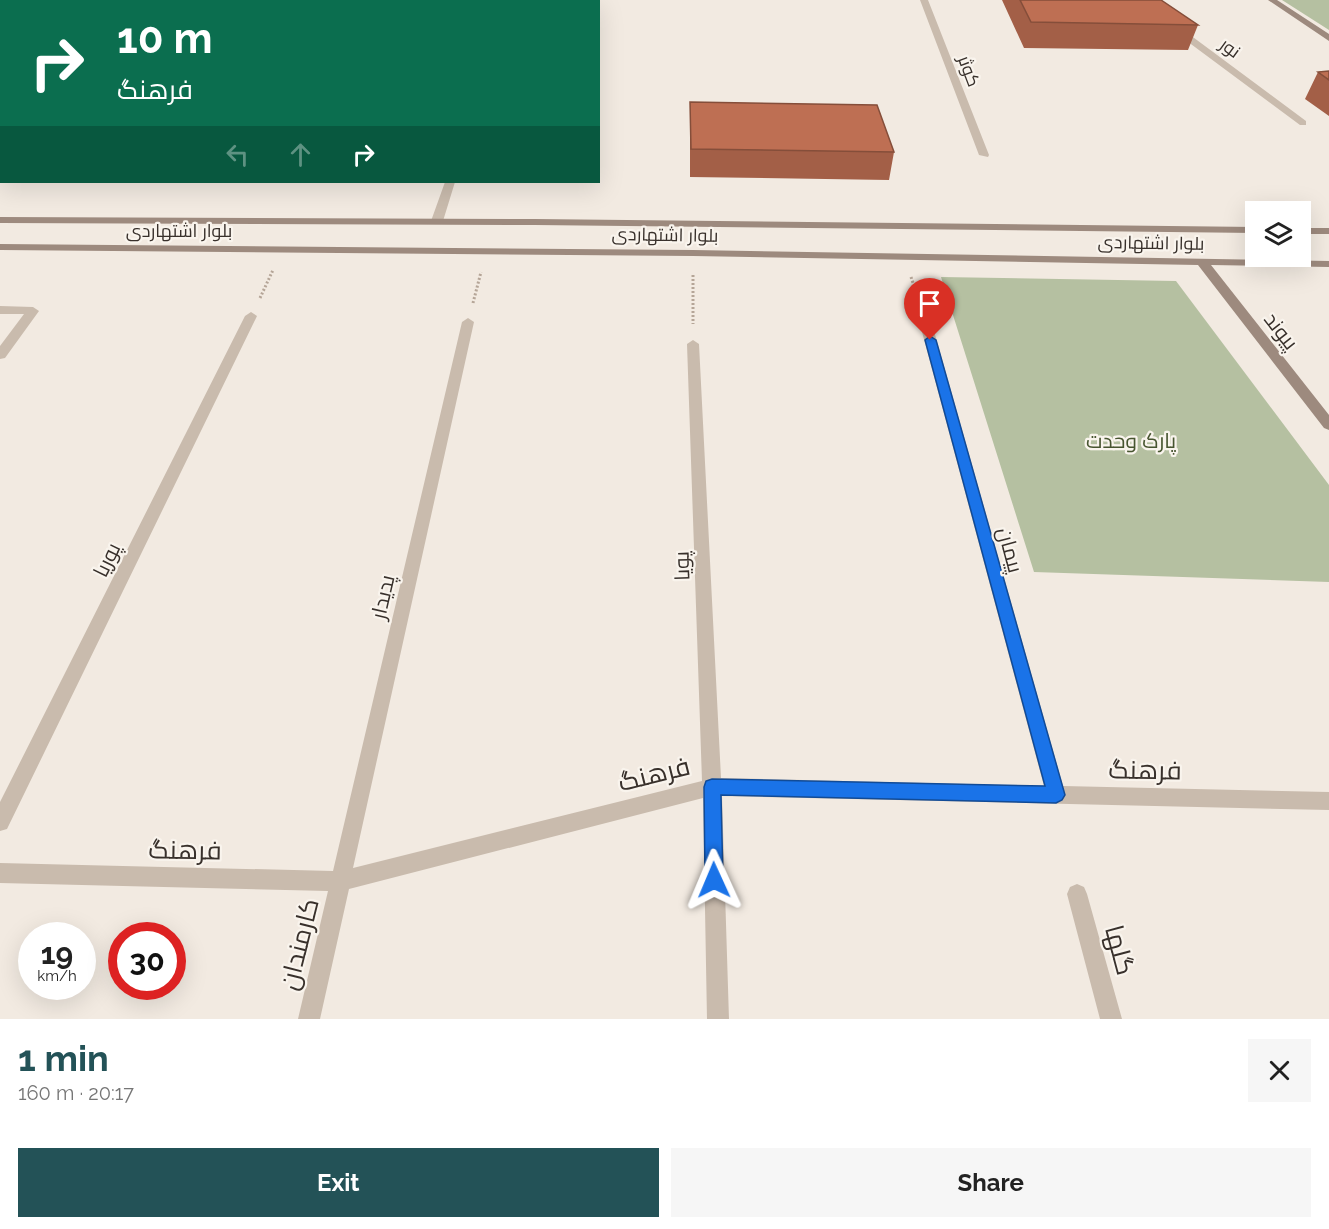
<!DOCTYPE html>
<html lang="en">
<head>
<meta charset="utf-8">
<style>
  body { margin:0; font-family:Raleway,Cairo,sans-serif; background:#f6f6f6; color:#222; height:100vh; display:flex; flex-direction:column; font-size:22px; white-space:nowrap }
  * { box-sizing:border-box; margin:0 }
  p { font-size:20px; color:#767676 }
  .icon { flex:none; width:33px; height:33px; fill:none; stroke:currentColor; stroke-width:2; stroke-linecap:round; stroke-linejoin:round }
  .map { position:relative; height:1019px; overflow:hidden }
  .panel { display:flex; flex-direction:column; background:#fff; flex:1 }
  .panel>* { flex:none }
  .banner { position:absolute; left:0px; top:0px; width:600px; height:183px; box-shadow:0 6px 24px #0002; background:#0b6e4f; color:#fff; overflow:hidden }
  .fabs { position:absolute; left:1245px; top:201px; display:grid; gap:12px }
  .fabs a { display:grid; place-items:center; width:66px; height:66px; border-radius:0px; background:#fff; box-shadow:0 6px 24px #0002; font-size:30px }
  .speed { position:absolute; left:18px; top:922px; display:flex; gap:12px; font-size:30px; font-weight:700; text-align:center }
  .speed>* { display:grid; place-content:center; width:78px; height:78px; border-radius:50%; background:#fff; box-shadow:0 6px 24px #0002; line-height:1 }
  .speed small { font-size:15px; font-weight:400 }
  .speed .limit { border:9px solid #d22; background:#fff; color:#111 }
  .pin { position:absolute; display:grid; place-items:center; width:51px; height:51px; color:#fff; margin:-62px -26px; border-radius:50% 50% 50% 0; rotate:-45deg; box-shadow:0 0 6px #0007 }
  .pin .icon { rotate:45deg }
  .me { position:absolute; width:66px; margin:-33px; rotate:359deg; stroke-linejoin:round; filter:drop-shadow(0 0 4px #0008) }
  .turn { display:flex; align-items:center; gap:21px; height:126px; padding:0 18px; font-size:27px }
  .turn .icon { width:78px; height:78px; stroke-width:2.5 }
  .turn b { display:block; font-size:42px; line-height:51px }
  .lanes { display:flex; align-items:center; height:57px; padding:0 18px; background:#0003; justify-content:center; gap:30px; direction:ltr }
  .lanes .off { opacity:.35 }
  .round { display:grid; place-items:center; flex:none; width:63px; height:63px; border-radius:0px; background:#f6f6f6 }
  .headline { display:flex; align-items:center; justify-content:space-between; height:102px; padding:0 18px }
  h1 { font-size:36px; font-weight:700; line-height:45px; color:#235257 }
  .action { display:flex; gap:12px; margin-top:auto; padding:12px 18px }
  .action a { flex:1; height:69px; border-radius:0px; background:#235257; color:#fff; font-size:24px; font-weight:700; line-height:69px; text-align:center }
  .action a+a { background:#f6f6f6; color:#222 }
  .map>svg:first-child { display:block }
</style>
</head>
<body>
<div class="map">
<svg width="1329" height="1019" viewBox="0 0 1329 1019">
  <rect width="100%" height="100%" fill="#f2eae1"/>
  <path fill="#b5c0a1" d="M1282,0H1329V30Z
    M941,277L1176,281L1329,485V582L1034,572Z"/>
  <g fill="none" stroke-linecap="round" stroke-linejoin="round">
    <path stroke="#b5a597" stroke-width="3" stroke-dasharray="2 2" stroke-linecap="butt" d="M693,275V324
      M911,277L918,298
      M260,298L273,270
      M473,303L481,272"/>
    <path fill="#c9bbad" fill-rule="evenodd" d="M92,0H100L91,2Z
      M246,0H254L245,2Z
      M401,0H409V2H401Z
      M505,0H513L504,2Z
      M920,0H928L989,155L988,157L979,155Z
      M1172,26H1178L1306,121V125H1300L1172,30Z
      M2,89V95L0,96V90Z
      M445,182H455L443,221L437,224L431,221Z
      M0,306L33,307L39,311L5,358L0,359V346L24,314H0Z
      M251,312L257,316L7,829L0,831V802L245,316Z
      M924,313L930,317L1063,786L1329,792V810L722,796L729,1019H707L703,798L349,889L320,1019H298L328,891L0,883V863L333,871L462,322L468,318L474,322L353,868L702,781L687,344L693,340L699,344L721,778L1044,786L918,317Z
      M1077,884L1084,887L1087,894L1122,1019H1100L1067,894L1070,887Z"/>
    <path fill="#9d8a7e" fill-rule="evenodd" d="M1268,0H1277L1329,34V41Z
      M0,217L535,219L1256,227V233L535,225L0,223Z
      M1300,228H1329V234H1300Z
      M0,244L693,250L1329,261V267L1211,265L1329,415V430L1324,428L1198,265L693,256L0,250Z"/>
  </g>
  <path fill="#a35f47" d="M1002,0H1161L1198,25L1188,50L1024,48Z
    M1329,71V116L1305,99L1318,72Z
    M690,102L894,152L889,180L690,177Z"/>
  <path fill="#be6f53" stroke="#854e3a" stroke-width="1.5" d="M1020,0H1161L1198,25L1031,22Z
    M1329,71V80L1318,72Z
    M690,102L877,105L894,152L691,149Z"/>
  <path fill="#1a73e8" stroke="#114b97" stroke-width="1.5" d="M930,336L936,340L1065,795L1062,800L1056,803L721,795L723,880L721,886L714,889L708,886L705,880L704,787L706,781L712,779L1045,786L925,340Z"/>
  <g text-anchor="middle" stroke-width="4.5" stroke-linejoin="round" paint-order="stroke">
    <g font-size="18" fill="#38302b" stroke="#f9f4ed">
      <text transform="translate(1230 48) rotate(36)" y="6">نور</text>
      <text transform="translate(969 71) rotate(69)" y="6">کوثر</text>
      <text x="179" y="237">بلوار اشتهاردی</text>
      <text transform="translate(665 235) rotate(1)" y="6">بلوار اشتهاردی</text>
      <text transform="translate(1151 243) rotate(1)" y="6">بلوار اشتهاردی</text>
    </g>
    <g font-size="21" fill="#38302b" stroke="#f9f4ed">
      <text transform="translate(1281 331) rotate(52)" y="7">پیوند</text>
      <text transform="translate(1010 550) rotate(75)" y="7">پیمان</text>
      <text transform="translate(107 560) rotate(-64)" y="7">پوریا</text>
      <text transform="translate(682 566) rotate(-92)" y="7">پویا</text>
      <text transform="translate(383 597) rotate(-77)" y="7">پدیدار</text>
    </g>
    <g font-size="21" fill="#475530" stroke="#f9f4ed">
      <text x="1131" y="448">پارک وحدت</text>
    </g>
    <g font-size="26" fill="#38302b" stroke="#f9f4ed">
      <text transform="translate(1145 770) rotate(1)" y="9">فرهنگ</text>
      <text transform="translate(654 774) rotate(-14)" y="9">فرهنگ</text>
      <text transform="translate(185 850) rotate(1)" y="9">فرهنگ</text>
      <text transform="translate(299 944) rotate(-76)" y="9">کارمندان</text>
      <text transform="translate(1120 950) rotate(75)" y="9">گلها</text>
    </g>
  </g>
</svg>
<div class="fabs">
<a><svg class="icon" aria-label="layers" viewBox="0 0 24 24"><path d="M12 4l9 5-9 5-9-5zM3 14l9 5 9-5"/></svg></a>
</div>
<div class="speed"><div>19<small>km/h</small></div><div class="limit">30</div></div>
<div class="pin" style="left:930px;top:340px;background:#d93025"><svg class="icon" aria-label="arrive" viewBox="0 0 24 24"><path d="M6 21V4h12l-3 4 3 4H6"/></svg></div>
<svg class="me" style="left:714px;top:880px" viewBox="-20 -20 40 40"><path d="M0-17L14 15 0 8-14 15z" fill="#1a73e8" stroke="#fff" stroke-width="4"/></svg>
<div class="banner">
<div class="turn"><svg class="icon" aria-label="right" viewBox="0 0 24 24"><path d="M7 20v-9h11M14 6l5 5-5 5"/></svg><div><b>10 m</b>فرهنگ</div></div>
<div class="lanes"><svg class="icon off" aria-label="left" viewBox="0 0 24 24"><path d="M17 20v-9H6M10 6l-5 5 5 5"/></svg><svg class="icon off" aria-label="ahead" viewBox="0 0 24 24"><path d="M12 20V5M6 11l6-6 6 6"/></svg><svg class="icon" aria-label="right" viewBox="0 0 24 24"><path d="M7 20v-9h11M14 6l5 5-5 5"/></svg></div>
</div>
</div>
<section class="panel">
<div class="headline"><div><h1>1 min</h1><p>160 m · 20:17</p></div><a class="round"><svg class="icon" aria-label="close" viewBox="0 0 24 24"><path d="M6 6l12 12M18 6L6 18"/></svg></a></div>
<div class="action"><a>Exit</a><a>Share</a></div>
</section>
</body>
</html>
